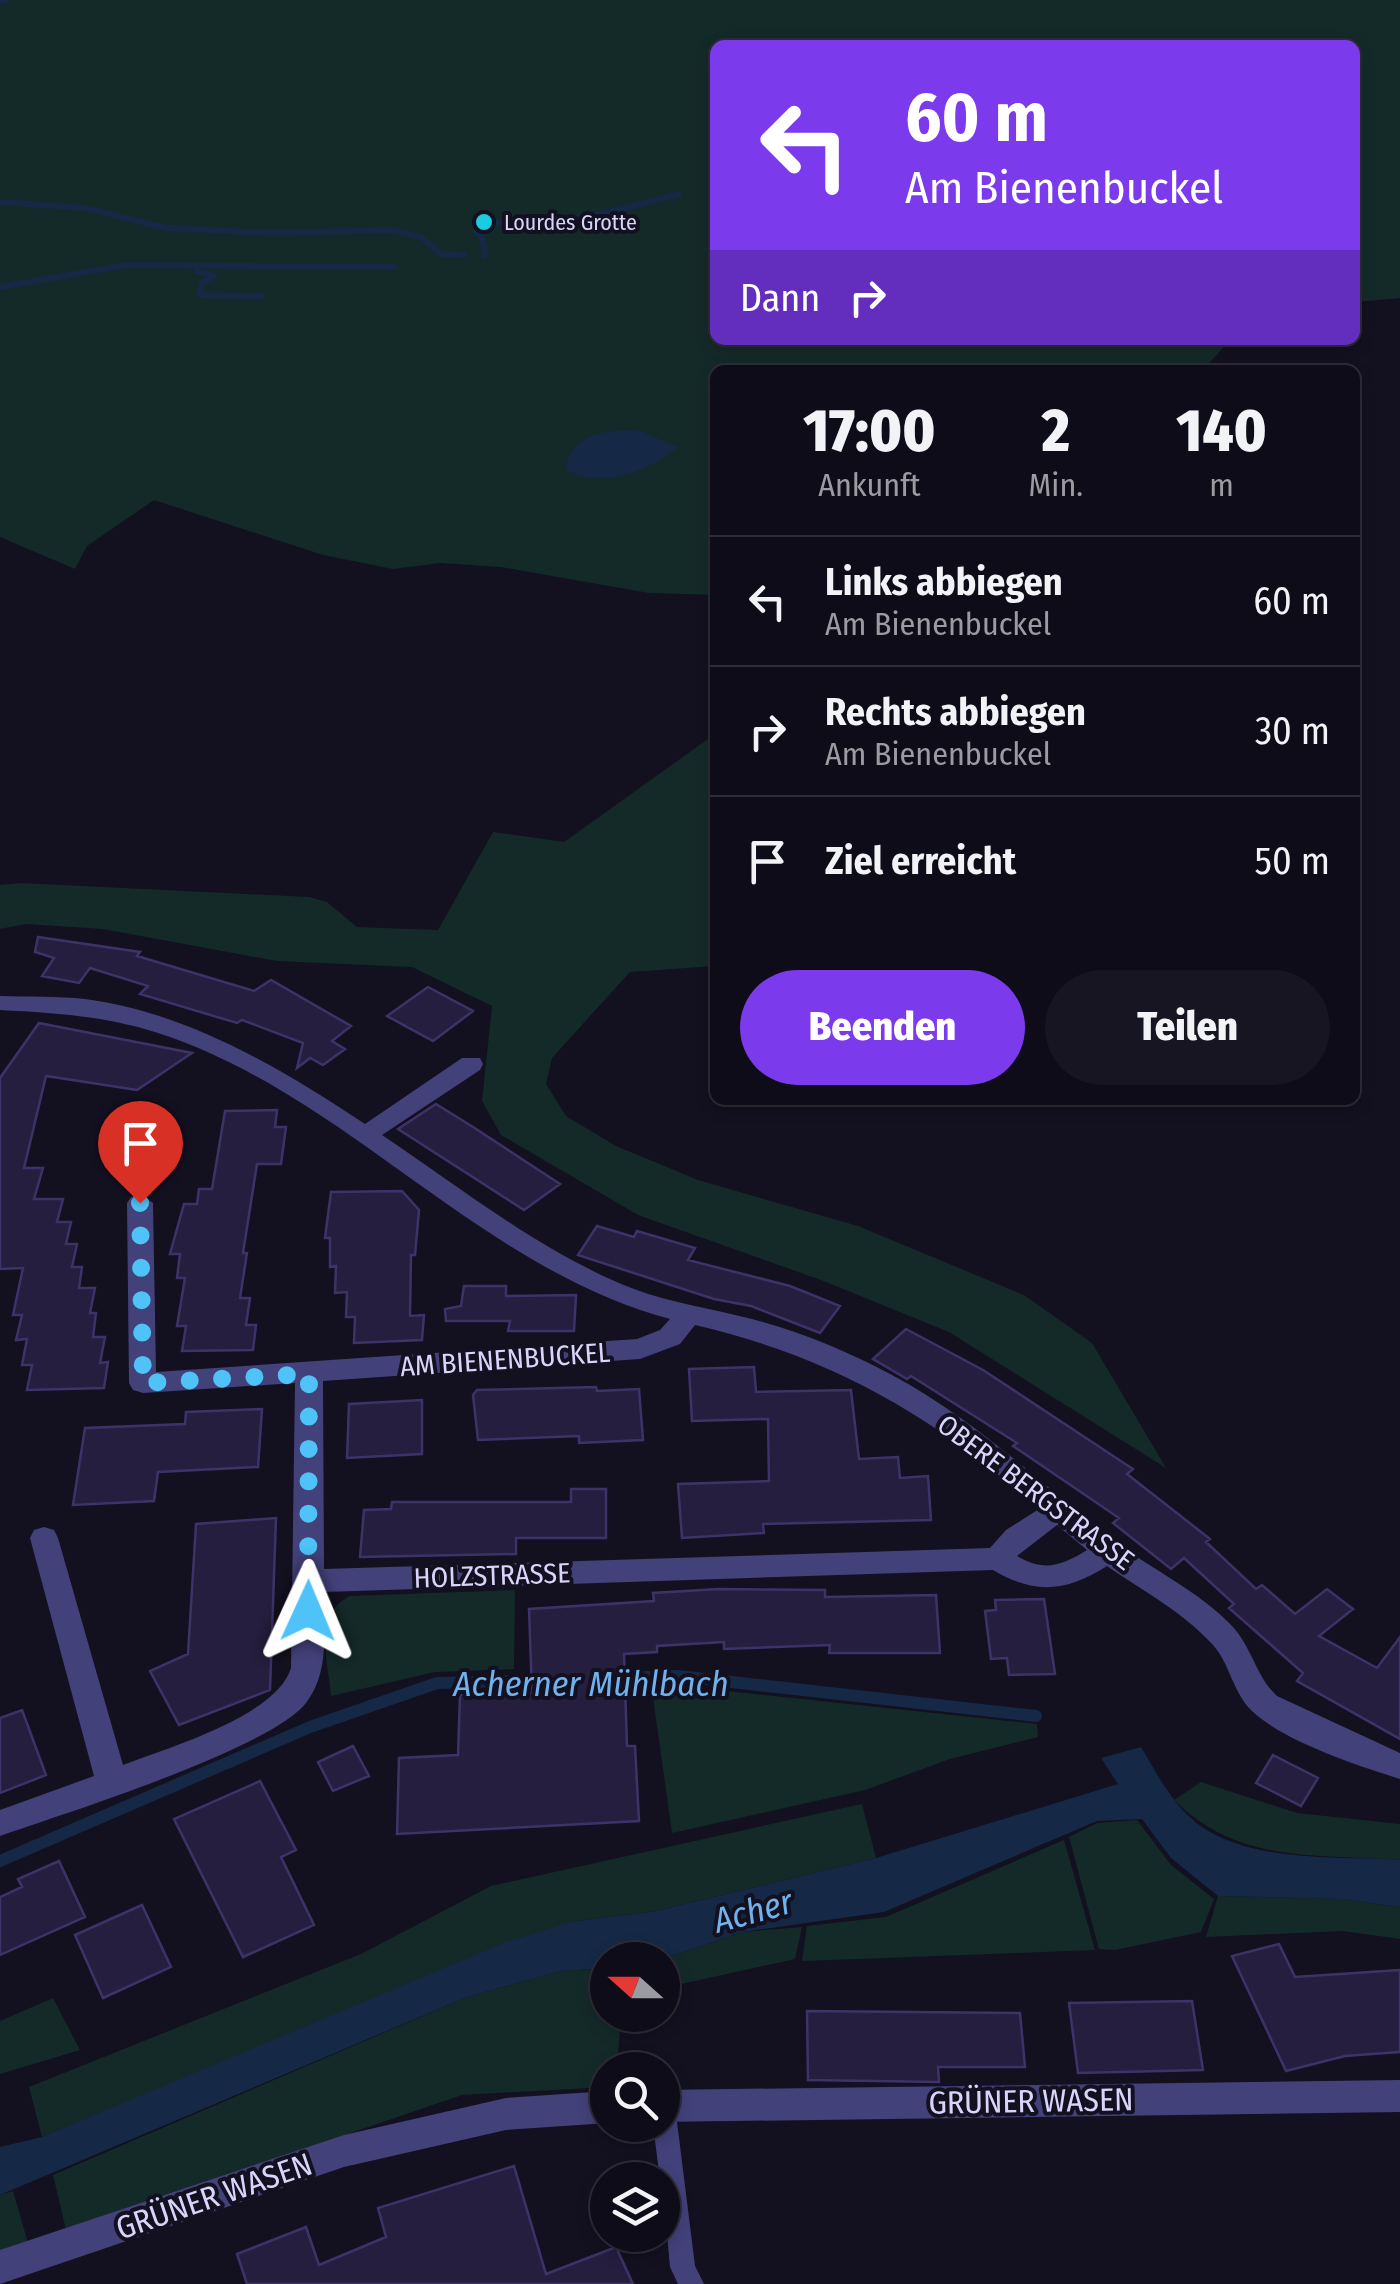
<!DOCTYPE html>
<html lang="de">
<head>
<meta charset="utf-8">
<style>
  body { margin:0; font-family:"Fira Sans Condensed",sans-serif; background:#171521; color:#f1f3f6; height:100vh; display:flex; flex-direction:column; font-size:38px; white-space:nowrap }
  * { box-sizing:border-box; margin:0 }
  p { font-size:32px; color:#9b9ba2 }
  .icon { flex:none; width:55px; height:55px; fill:none; stroke:currentColor; stroke-width:2; stroke-linecap:round; stroke-linejoin:round }
  .map { position:relative; flex:1; overflow:hidden }
  .sheet { position:absolute; left:710px; top:365px; width:650px; height:740px; display:flex; flex-direction:column; background:#0e0c18; border-radius:15px; box-shadow:0 5px 15px #0003,0 0 0 2px #2e2c37 }
  .sheet>* { flex:none }
  .guide { position:absolute; left:710px; top:40px; width:650px; height:305px; border-radius:15px; box-shadow:0 5px 15px #0003,0 0 0 2px #2e2c37; background:#7c3aed; color:#fff; overflow:hidden }
  .needle { width:65px; rotate:291deg }
  .fabs { position:absolute; left:590px; top:1942px; display:grid; gap:20px }
  .fabs a { display:grid; place-items:center; width:90px; height:90px; border-radius:50%; background:#0e0c18; box-shadow:0 5px 15px #0003,0 0 0 2px #2e2c37; font-size:50px }
  .pin { position:absolute; display:grid; place-items:center; width:85px; height:85px; color:#fff; margin:-102px -42px; border-radius:50% 50% 50% 0; rotate:-45deg; box-shadow:0 0 10px #0007 }
  .pin .icon { rotate:45deg }
  .me { position:absolute; width:110px; margin:-55px; rotate:1deg; stroke-linejoin:round; filter:drop-shadow(0 0 8px #0008) }
  .turn { display:flex; align-items:center; gap:35px; height:210px; padding:0 30px; font-size:45px }
  .turn .icon { width:130px; height:130px; stroke-width:2.5 }
  .turn b { display:block; font-size:70px; line-height:85px }
  .then { display:flex; align-items:center; height:95px; padding:0 30px; background:#0003; gap:20px; font-size:38px }
  .eta { display:flex; justify-content:space-evenly; align-items:center; height:170px; text-align:center }
  .eta b { font-size:60px; font-weight:800; line-height:70px }
  .cta { display:flex; gap:20px; margin-top:auto; padding:20px 30px }
  .cta a { flex:1; height:115px; border-radius:60px; background:#7c3aed; color:#fff; font-size:40px; font-weight:800; line-height:115px; text-align:center }
  .cta a+a { background:#171521; color:#f1f3f6 }
  ul { padding:0; list-style:none }
  li { display:flex; align-items:center; gap:30px; height:130px; padding:0 30px; border-top:2px solid #2e2c37 }
  li div { flex:1 }
  li b { display:block; font-size:38px }
  li em { font-style:normal }
  .map>svg:first-child { display:block }
</style>
</head>
<body>
<div class="map">
<svg width="1400" height="2284" viewBox="0 0 1400 2284">
  <rect width="100%" height="100%" fill="#131020"/>
  <path fill="#142a29" d="M0,0H1400V298L1355,302V45H715V340H1230L1203,370H715V595L649,593L501,567L440,563L393,569L323,555L154,500L87,546L75,569L0,537Z
    M715,734V966L630,972L552,1058L546,1084L566,1116L616,1146L698,1180L858,1226L1024,1295L1092,1343L1166,1468L949,1332L821,1280L638,1215L501,1135L482,1101L492,1006L412,967L277,961L103,929L25,924L0,929V885L21,883L309,897L327,902L357,927L438,930L493,832L564,842Z
    M515,1590L514,1669L435,1672L331,1696C328,1661 313,1614 350,1596Z
    M651,1683L1037,1724L1038,1737L950,1759L865,1790L672,1833Z
    M1201,1782L1297,1813L1400,1824V1860C1314,1854 1239,1864 1174,1800Z
    M862,1804L876,1858L656,1911L571,1922L42,2137L29,2087L361,1954L491,1886Z
    M1137,1820L1171,1865L1214,1899L1201,1932L1115,1950L1099,1949L1069,1837L1097,1823Z
    M1064,1840L1095,1950L802,1961L807,1926L886,1917Z
    M1218,1896L1341,1899L1400,1907V1939L1343,1931L1206,1937Z
    M802,1927L795,1959L663,1988L660,1960L742,1932Z
    M607,1968L608,2015H621L617,2070H608L607,2087L462,2095L66,2230L53,2175L467,1997L561,1971Z
    M53,1998L80,2050L0,2074V2021Z
    M13,2191L28,2243L0,2252V2195Z"/>
  <path fill="#152845" d="M638,430L678,447C648,472 601,490 565,469C572,432 607,430 638,430Z
    M1141,1747C1158,1775 1174,1808 1202,1827C1256,1863 1338,1856 1400,1860V1907L1341,1899L1218,1896L1171,1858L1142,1819L1097,1821L884,1912L742,1932L660,1960H608L607,1968L561,1971L467,1997L0,2195V2147L42,2137L504,1943L571,1922L656,1911L876,1858L1118,1784L1101,1758Z"/>
  <g fill="none" stroke-linecap="round" stroke-linejoin="round">
    <path stroke="#152845" stroke-width="6" d="M0,1L6,0
      M0,202L86,208L167,228L274,233L391,230L421,237L441,254L464,255
      M480,236L476,232L498,222L590,217L679,194
      M482,236L485,256
      M197,271L214,276L202,283L200,295L261,296
      M0,287L126,265L395,267"/>
    <path stroke="#152845" stroke-width="12" d="M614,1678L678,1676L1036,1716
      M0,1861L310,1727L437,1683L542,1680"/>
  </g>
  <path fill="#251e3f" stroke="#3e3368" stroke-width="2.5" d="M38,937L140,952L137,956L254,991L271,980L351,1026L332,1041L345,1049L323,1065L310,1058L297,1068L303,1043L242,1020L237,1023L140,994L148,986L90,968L79,983L42,976L54,958L35,952Z
    M428,987L473,1011L433,1041L387,1016Z
    M39,1023L192,1053L137,1090L46,1076L24,1168H43L34,1199H63L57,1222H71L66,1244H77L72,1267H82L79,1288H95L90,1313H96L93,1337H105L100,1363L108,1362L104,1388L27,1390L32,1365H22L27,1339L16,1340L22,1315H13L23,1268L0,1269V1078Z
    M436,1104L473,1127L560,1184L524,1210L398,1129Z
    M277,1110L275,1127H286L281,1164H257L243,1253H247L240,1298H250L246,1325H256L253,1350L182,1351L186,1326H177L185,1278H177L180,1254H170L184,1204H197L199,1189H212L225,1111Z
    M402,1191L419,1210L415,1255H411L410,1316L424,1315L422,1340L354,1343L355,1317H346L347,1292L335,1293L336,1266L330,1267V1238H325L331,1192Z
    M597,1226L634,1237L637,1231L695,1248L688,1260L790,1286L840,1306L820,1333L751,1306L714,1299L578,1255Z
    M464,1286H506V1296L576,1295L574,1331H508L510,1321H446L445,1309L461,1306Z
    M906,1329L983,1370L1133,1469L1127,1474L1210,1539L1206,1542L1256,1589L1262,1585L1295,1614L1327,1589L1353,1609L1319,1636L1377,1668L1400,1637V1739L1297,1681L1303,1673L1229,1608L1234,1604L1184,1558L1171,1569L1113,1523L1119,1518L1013,1446L1017,1443L911,1376L907,1379L873,1359Z
    M754,1367L756,1392L851,1390L859,1459L898,1457L900,1478L928,1476L931,1520L763,1524L764,1533L682,1538L678,1484L769,1481L768,1419L692,1421L689,1369Z
    M596,1387L597,1391L639,1389L643,1440L579,1443V1436L478,1440L473,1395L477,1390Z
    M422,1400V1454L347,1458L349,1404Z
    M262,1409L258,1467L158,1472L154,1501L73,1505L85,1428L185,1424L186,1412Z
    M571,1489H606V1538H516V1554L360,1557L364,1510L391,1509L392,1502H571Z
    M276,1518L270,1690L179,1725L150,1671L188,1654L196,1524Z
    M719,1589L825,1590V1597L936,1595L940,1653H829L830,1645L724,1649V1642L657,1646V1652L624,1654L627,1746H635L639,1821L397,1834L399,1758L458,1755L460,1695L532,1693L529,1609L654,1601L653,1593Z
    M1044,1599L1055,1674L1009,1675L1007,1658L991,1659L985,1611L996,1610L995,1600Z
    M22,1710L46,1775L0,1793V1718Z
    M353,1746L369,1776L333,1791L318,1762Z
    M1273,1755L1318,1778L1301,1806L1256,1783Z
    M260,1781L296,1850L281,1857L314,1925L243,1957L174,1819Z
    M59,1861L85,1917L0,1955V1897L22,1887L18,1879Z
    M142,1905L171,1967L103,1998L75,1935Z
    M1279,1944L1295,1977L1400,1970V2052L1345,2056L1286,2071L1232,1956Z
    M1192,2001L1203,2070L1078,2073L1069,2003Z
    M807,2011L1020,2013L1025,2067H938L939,2082L808,2080Z
    M514,2166L546,2274L616,2247L633,2284H247L237,2254L306,2227L319,2265L386,2237L378,2208Z"/>
  <g fill="none" stroke-linecap="round" stroke-linejoin="round">
    <path fill="#43417a" fill-rule="evenodd" d="M663,2095L672,2098L675,2106L695,2266L704,2284H678L670,2267L662,2180H660L653,2125H662Z"/>
    <path fill="#43417a" fill-rule="evenodd" d="M0,996C28,997 57,996 85,999C186,1012 281,1068 365,1124L462,1058H480L483,1064L480,1070L382,1135C463,1189 543,1254 634,1289C672,1303 713,1309 752,1319C801,1332 847,1351 892,1375C976,1420 1041,1484 1116,1542C1154,1571 1199,1591 1232,1626C1252,1647 1256,1677 1277,1696L1400,1753V1779C1357,1765 1285,1742 1252,1711C1233,1693 1230,1664 1213,1645C1183,1612 1143,1591 1107,1566C1066,1592 1035,1595 993,1570L324,1592C324,1628 330,1673 306,1703C270,1749 63,1814 0,1836V1810L94,1776L30,1538L34,1530L44,1527L54,1530L58,1538L123,1765C167,1748 277,1716 291,1668L295,1383L143,1393L133,1390L129,1383L127,1203L131,1197L140,1194L153,1203L156,1372L637,1339L660,1330L670,1319C477,1267 346,1094 158,1033C106,1016 55,1013 0,1010ZM695,1325C832,1357 934,1416 1039,1509L1006,1530L990,1548L324,1569L323,1381L640,1359L680,1344ZM1057,1525L1087,1550C1061,1566 1044,1572 1017,1556Z
      M1400,2080V2112L662,2122V2090Z
      M608,2091V2123L506,2130L344,2167L0,2284V2250L344,2135L506,2098Z"/>
  </g>
  <g fill="none" stroke-linecap="round" stroke-linejoin="round">
    <path stroke="#4fc3f7" stroke-width="18" stroke-dasharray="0 32.4" d="M140,1203L143,1383L309,1374L308,1611"/>
  </g>
  <circle fill="#1bcbdf" stroke="#131020" stroke-width="4" cx="484" cy="222" r="10"/>
  <g text-anchor="middle" stroke-width="8" stroke-linejoin="round" paint-order="stroke">
    <g font-size="22" fill="#d9d5fa" stroke="#131020" text-anchor="start">
      <text x="504" y="230">Lourdes Grotte</text>
    </g>
    <g font-size="28" fill="#d9d5fa" stroke="#131020">
      <text transform="translate(505 1359) rotate(-4)" y="10">AM BIENENBUCKEL</text>
      <text transform="translate(1036 1492) rotate(37)" y="10">OBERE BERGSTRASSE</text>
      <text transform="translate(492 1575) rotate(-2)" y="10">HOLZSTRASSE</text>
    </g>
    <g font-size="32" fill="#d9d5fa" stroke="#131020">
      <text transform="translate(1031 2101) rotate(-1)" y="11">GRÜNER WASEN</text>
      <text transform="translate(214 2196) rotate(-19)" y="11">GRÜNER WASEN</text>
    </g>
    <g font-size="35" font-style="italic" fill="#6fb2ee" stroke="#131020">
      <text x="591" y="1696">Acherner Mühlbach</text>
      <text transform="translate(753 1911) rotate(-15)" y="12">Acher</text>
    </g>
  </g>
</svg>
<div class="fabs">
<a><svg class="needle" viewBox="-14 -14 28 28"><path d="M0-13l5 13h-10z" fill="#e53935"/><path d="M0 13l5-13h-10z" fill="#9b9ba2"/></svg></a>
<a><svg class="icon" aria-label="search" viewBox="0 0 24 24"><circle cx="10" cy="10" r="6"/><path d="M15 15l6 6"/></svg></a>
<a><svg class="icon" aria-label="layers" viewBox="0 0 24 24"><path d="M12 4l9 5-9 5-9-5zM3 14l9 5 9-5"/></svg></a>
</div>
<div class="pin" style="left:140px;top:1203px;background:#d93025"><svg class="icon" aria-label="arrive" viewBox="0 0 24 24"><path d="M6 21V4h12l-3 4 3 4H6"/></svg></div>
<svg class="me" style="left:308px;top:1611px" viewBox="-20 -20 40 40"><path d="M0-17L14 15 0 8-14 15z" fill="#4fc3f7" stroke="#fff" stroke-width="4"/></svg>
<div class="guide">
<div class="turn"><svg class="icon" aria-label="left" viewBox="0 0 24 24"><path d="M17 20v-9H6M10 6l-5 5 5 5"/></svg><div><b>60 m</b>Am Bienenbuckel</div></div>
<div class="then">Dann<svg class="icon" aria-label="right" viewBox="0 0 24 24"><path d="M7 20v-9h11M14 6l5 5-5 5"/></svg></div>
</div>
<section class="sheet">
<div class="eta">
<div><b>17:00</b><p>Ankunft</p></div>
<div><b>2</b><p>Min.</p></div>
<div><b>140</b><p>m</p></div>
</div>
<ul>
<li><svg class="icon" aria-label="left" viewBox="0 0 24 24"><path d="M17 20v-9H6M10 6l-5 5 5 5"/></svg><div><b>Links abbiegen</b><p>Am Bienenbuckel</p></div><em>60 m</em></li>
<li><svg class="icon" aria-label="right" viewBox="0 0 24 24"><path d="M7 20v-9h11M14 6l5 5-5 5"/></svg><div><b>Rechts abbiegen</b><p>Am Bienenbuckel</p></div><em>30 m</em></li>
<li><svg class="icon" aria-label="arrive" viewBox="0 0 24 24"><path d="M6 21V4h12l-3 4 3 4H6"/></svg><div><b>Ziel erreicht</b></div><em>50 m</em></li>
</ul>
<div class="cta"><a>Beenden</a><a>Teilen</a></div>
</section>
</div>
</body>
</html>
